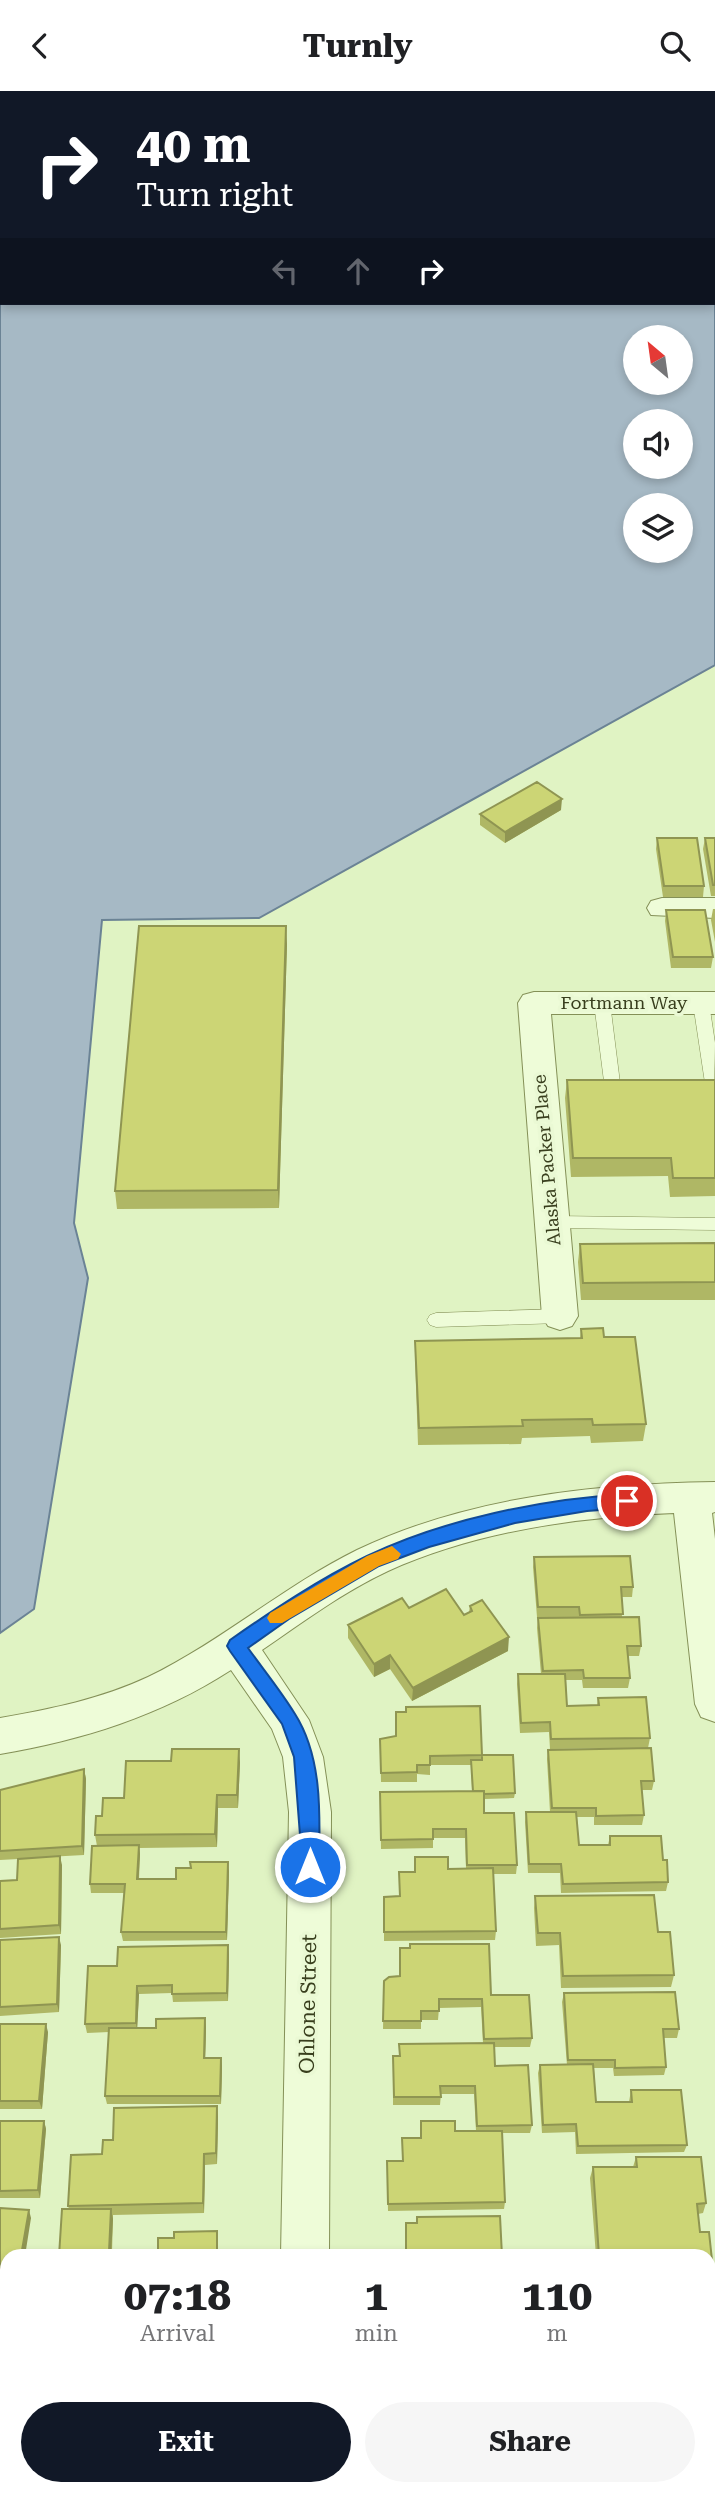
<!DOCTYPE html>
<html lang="en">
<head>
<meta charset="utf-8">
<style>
  body { margin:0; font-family:"Roboto Serif",serif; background:#f6f6f6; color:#202124; height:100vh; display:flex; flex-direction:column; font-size:26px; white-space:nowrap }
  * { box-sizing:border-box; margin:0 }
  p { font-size:23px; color:#757577 }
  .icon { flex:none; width:38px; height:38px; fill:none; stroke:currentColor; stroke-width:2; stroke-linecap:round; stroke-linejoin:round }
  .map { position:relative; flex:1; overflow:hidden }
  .sheet { position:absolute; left:0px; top:2158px; width:716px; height:247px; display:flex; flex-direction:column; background:#fff; border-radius:21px 21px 0 0; box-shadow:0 4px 10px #0003 }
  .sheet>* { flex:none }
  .top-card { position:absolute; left:0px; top:0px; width:716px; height:214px; box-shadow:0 4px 10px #0003; background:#111827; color:#fff; overflow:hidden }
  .needle { width:46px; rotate:331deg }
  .buttons { position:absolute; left:623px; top:234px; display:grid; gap:14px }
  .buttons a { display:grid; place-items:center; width:70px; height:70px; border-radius:50%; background:#fff; box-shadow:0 4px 10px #0003; font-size:35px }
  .pin { position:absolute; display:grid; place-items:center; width:60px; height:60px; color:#fff; margin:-30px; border:4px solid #fff; border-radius:50%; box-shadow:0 2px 7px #0007 }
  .me { position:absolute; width:77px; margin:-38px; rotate:0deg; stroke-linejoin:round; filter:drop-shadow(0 0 5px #0008) }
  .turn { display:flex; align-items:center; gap:24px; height:147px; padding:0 21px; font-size:32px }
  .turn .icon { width:91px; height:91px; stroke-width:2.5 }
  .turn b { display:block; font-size:49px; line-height:60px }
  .lanes { display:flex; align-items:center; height:66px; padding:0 21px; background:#0003; justify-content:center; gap:35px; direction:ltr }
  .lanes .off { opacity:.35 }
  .eta { display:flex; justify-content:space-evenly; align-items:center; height:119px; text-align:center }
  .eta b { font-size:42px; font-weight:700; line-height:49px }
  .button { display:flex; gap:14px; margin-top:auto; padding:14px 21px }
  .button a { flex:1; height:80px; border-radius:42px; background:#111827; color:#fff; font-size:28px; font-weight:700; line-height:80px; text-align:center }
  .button a+a { background:#f6f6f6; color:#202124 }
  header { display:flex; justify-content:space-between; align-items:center; height:91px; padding:0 21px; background:#fff; font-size:32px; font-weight:700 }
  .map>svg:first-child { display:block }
</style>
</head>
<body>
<header><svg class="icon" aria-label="back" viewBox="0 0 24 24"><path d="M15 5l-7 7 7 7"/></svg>Turnly<svg class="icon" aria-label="search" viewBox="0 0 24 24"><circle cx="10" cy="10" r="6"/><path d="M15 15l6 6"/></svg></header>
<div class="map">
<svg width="715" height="2403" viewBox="0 0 715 2403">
  <rect width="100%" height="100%" fill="#e0f3c3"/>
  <path fill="#a6b9c5" stroke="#6b8395" stroke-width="2" fill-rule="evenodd" d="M0,0L677,2H2V212H714L715,7V574L259,827L102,829L74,1132L88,1187L34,1518L0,1542ZM635,247H681V292H635ZM635,331H681V376H635ZM635,415H681V460H635Z"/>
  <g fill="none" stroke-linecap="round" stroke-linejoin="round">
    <g stroke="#849057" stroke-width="1">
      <path id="service" d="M499,0H509V2H499Z
        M602,907L610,912L620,992L632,994L634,998C629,1007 610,1007 605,998L594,912Z
        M701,907L709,912L715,952L714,1004H700L692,998L694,994L705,992L693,912Z
        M552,1125L715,1127V1139L552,1137L543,1131Z
        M560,1218L566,1220L569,1225L566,1230L560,1232L436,1236L430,1234L427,1229L430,1224L436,1222Z"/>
    </g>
    <g stroke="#849057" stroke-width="2">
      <path id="minor" d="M662,807H715V827L651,824L647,817L651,810Z
        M534,901H715V923H551L578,1225L572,1235L560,1239L548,1235L542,1225L518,912L523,904Z
        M715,1391V1421L712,1422L715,1448V1631L701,1626L695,1613L674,1422C577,1426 477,1440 388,1480C343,1501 303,1531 262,1559L309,1629L323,1666L331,1721L329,2165H281L289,1721L283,1666L272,1638L231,1579C160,1625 82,1649 0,1663V1627C51,1618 101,1608 148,1586C222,1550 284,1495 357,1459C468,1406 594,1393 715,1391Z
        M277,2398H327V2403H277Z"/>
    </g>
    <use href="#service" fill="#eefcd8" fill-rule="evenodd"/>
    <use href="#minor" fill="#eefcd8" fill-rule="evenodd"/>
  </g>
  <path fill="#afb765" d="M561,719L505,752L480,734V723Z
    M657,747L704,795L703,806H663L656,758Z
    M705,747H715V805H711L703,758Z
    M713,818H715V851L711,829Z
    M666,819L713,866L711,877H671L665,830Z
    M287,853L279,1117L117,1118L115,1100Z
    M567,989H715V1105L670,1106L668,1085L571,1086L565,1007Z
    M715,1152V1209H581L578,1171L580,1153Z
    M581,1238L604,1246L646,1333L643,1350L591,1352L590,1345L522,1347L521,1353L418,1354L415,1267V1250L580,1247Z
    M534,1466L633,1496L632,1506H621L622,1526L641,1555L639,1565H627L630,1587L628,1597H583L582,1589H566L567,1615L597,1614L598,1607L650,1647L648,1657L550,1658L549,1641L520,1642L517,1593L518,1583H541L537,1537L538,1527H578L537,1526L533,1476Z
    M470,1515L508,1560L412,1610L390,1578L374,1586L348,1547V1534L409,1517L464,1524L469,1521Z
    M380,1648L482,1664L515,1702L514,1707L484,1708V1722L517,1774L516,1783H493L496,1840L495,1849L384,1850V1806L399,1805L415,1781L448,1778L466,1777L465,1747H433V1757L381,1758L380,1701L472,1700L471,1674H430V1684L417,1683V1691H381Z
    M548,1659L654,1690L652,1699H641L644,1724L642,1734H594V1726H577L579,1754H608L610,1745L663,1769L668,1791L666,1800L561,1802L560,1782H528L525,1731L526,1721H550L547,1668Z
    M240,1671L238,1717H218L217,1756L139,1757L140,1763L139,1788H176L229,1780L227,1849L123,1850L121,1841L124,1802H91L90,1793L97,1755L95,1744L124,1707Z
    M84,1678L86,1688L84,1764L47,1766L62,1774L61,1843L0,1847V1790L17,1789L18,1768L0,1769V1699Z
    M535,1805L658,1841L674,1884L671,1896L561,1897L559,1854L536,1855L534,1817Z
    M0,1849L61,1854L59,1921L0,1925Z
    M229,1862L228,1910L173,1911L172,1902L139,1903L137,1937H156L205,1927L206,1936L205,1967H221L222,1975L221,2013H107L105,2005L109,1941L87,1942L85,1933L117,1875Z
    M384,1890L491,1904L532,1947L530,1956H494L495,1975L532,2034L530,2042H502L505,2111L504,2118L388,2120L387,2070H403L421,2047V2030L455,2040H476L474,2003H441L440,2014H393V1965H399V1953L483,1952L481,1916L439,1917L438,1929H421V1938H383Z
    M564,1902L679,1938L677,1947H664L666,1976L664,1984L614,1985L613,1977H594L596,2011H629L631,1999L687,2054L684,2061L576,2063L575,2041L542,2042L538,1982L540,1974H567L562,1911Z
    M0,1933L48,1941L42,2018H0Z
    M217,2015L218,2026L217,2073L205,2074L204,2122L113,2124V2128L112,2161L158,2160L174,2147L217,2140L218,2150V2165H59L69,2118L68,2115L113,2049Z
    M0,2030H44L46,2038L40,2107H0Z
    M636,2066H701L706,2112L703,2122L698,2123L700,2141H709L714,2188L710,2198H709V2165H596L590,2087L593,2076H633Z
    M0,2117L31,2127L7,2165V2198L0,2197Z
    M0,2212H7V2292L0,2293Z
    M709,2252L713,2272H715V2394H709Z
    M0,2307H7V2389L0,2390Z"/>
  <path fill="#8f9552" d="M562,708L561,719L505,752V741Z
    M286,835L287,853L279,1117L278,1099Z
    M509,1546L508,1560L412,1610L413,1597Z
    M390,1564V1578L374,1586V1573Z
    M239,1658L240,1671L238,1717L237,1704Z
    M84,1678L86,1688L84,1764L82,1755Z
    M217,1704L218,1717L217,1756L215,1743Z
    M139,1754L140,1763L138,1797L137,1788Z
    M60,1765L62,1774L61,1843L59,1834Z
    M228,1771L229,1780L227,1849L226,1841Z
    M59,1846L61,1854L59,1921L57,1913Z
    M228,1854L229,1862L228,1910L227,1902Z
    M137,1895L139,1903L137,1941L136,1932Z
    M205,1927L206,1936L205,1975L204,1967Z
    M46,1933L48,1941L42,2018L39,2010Z
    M221,1967L222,1975L221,2013L220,2005Z
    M217,2015L218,2026L217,2073L216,2062Z
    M44,2030L46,2038L40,2107L38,2099Z
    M204,2063L205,2074L204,2122L203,2112Z
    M111,2118L113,2128L111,2165L109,2161Z
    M29,2119L31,2127L25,2165H21Z
    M217,2140L218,2150V2165H217Z"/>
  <path fill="#ccd575" stroke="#8f9552" stroke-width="2" d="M537,691L562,708L505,741L480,723Z
    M657,747H697L704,795H664Z
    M705,747H715V794H713Z
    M666,819H705L713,866H673Z
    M139,835H286L278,1099L115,1100Z
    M567,989H715V1087H673L671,1067H573Z
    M715,1152V1191L583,1192L580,1153Z
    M603,1237L604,1246H635L646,1333L593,1334L592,1328L522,1329L523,1335L419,1337L415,1250L582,1247L581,1238Z
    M630,1465L633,1496H621L623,1523L580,1524L579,1516H538L534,1466Z
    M446,1498L464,1524L472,1520L470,1515L482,1509L509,1546L413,1597L390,1564L374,1573L348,1534L402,1507L409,1517Z
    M639,1526L641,1555H627L630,1587H584L583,1579L543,1580L538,1527Z
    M518,1583H565L567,1615L599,1614L598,1607L646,1606L650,1647L551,1648L550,1631L521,1632Z
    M480,1615L482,1664L430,1665V1674H417V1681L381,1682L380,1648L396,1645V1621H406V1616Z
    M651,1657L654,1690H641L644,1724L596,1725V1717H552L548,1659Z
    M172,1658H239L237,1704H217L215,1743L95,1744L96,1725H102L103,1707H124L126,1670H171Z
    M482,1664H513L515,1702L484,1703V1700H473L471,1669H482Z
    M84,1678L82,1755L0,1760V1699Z
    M484,1700V1722H514L517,1774H467L466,1738H433V1748L381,1749L380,1701Z
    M526,1721H576L579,1754H610V1745H661L663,1769H667L668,1791L563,1793L561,1773H529Z
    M139,1754L137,1788H176V1777H191L190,1771H228L226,1841H121L125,1793H90L92,1755Z
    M60,1765L59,1834L0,1838V1790L17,1789L18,1768Z
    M415,1766H448V1778L493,1777L496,1840L384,1841V1806L400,1805L399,1781H415Z
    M654,1804L658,1841H670L674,1884L563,1885L560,1842H538L535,1805Z
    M59,1846L57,1913L0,1916V1849Z
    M410,1853H489L491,1904H529L532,1947L484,1948L482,1908H439V1920H421V1930H383L384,1890L389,1886L400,1885V1857H410Z
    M228,1854L227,1902L172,1903V1894L137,1895L136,1932L85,1933L88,1875H117L118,1856Z
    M675,1901L679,1938H663L666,1976L615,1977V1969H568L564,1902Z
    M205,1927L204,1967H221L220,2005H105L109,1937H156V1928Z
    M0,1933H46L39,2010H0Z
    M494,1952L495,1975L528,1974L532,2034L477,2035L475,1995H440L441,2006H394L393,1965H400L399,1953Z
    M593,1973L596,2011H632L631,1999H681L687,2054L578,2055L576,2033L543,2034L540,1974Z
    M217,2015L216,2062L204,2063L203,2112L68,2115L71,2064L102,2063L103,2049H113L114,2017Z
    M0,2030H44L38,2099L0,2100Z
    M421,2030H455V2040H502L505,2111L388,2113L387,2070H403L402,2047H421Z
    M636,2066H701L706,2112L697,2113L700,2141H709L714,2188H709V2165H599L593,2076H637Z
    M0,2117L29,2119L21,2165H7V2191L0,2190Z
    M62,2118H111L109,2161L158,2160V2147H174V2141L217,2140V2165H59Z
    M500,2125L502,2165H391V2164H406V2132H417V2126Z
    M0,2212H7V2286H0Z
    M709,2252H711L713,2272H715V2386H709Z
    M0,2307H7V2383L0,2384Z
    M79,2398H207V2403H79Z
    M392,2398H549L550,2403H392Z
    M564,2398H625V2403H565Z"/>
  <path fill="#1a73e8" stroke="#114b97" stroke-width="2" d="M627,1403L636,1410L627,1417L587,1420L515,1432L429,1456L379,1475L289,1528L248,1557C263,1578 281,1600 295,1623C323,1667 320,1726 319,1776L316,1783L310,1785L303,1783L294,1666L282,1633L230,1560L227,1555L230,1549C273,1519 319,1488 367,1465C444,1428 543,1408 627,1403Z"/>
  <path fill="#f59e0b" d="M392,1455L401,1463L398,1468L379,1475L282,1532H270L267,1527L270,1522L367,1465Z"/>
  <g text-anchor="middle" stroke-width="7" stroke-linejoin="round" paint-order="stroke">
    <g font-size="18" fill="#383e1d" stroke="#eaf9d4">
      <text x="624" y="918">Fortmann Way</text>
      <text transform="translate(547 1069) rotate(-95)" y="6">Alaska Packer Place</text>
    </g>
    <g font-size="21" fill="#383e1d" stroke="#eaf9d4">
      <text transform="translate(308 1913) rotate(-89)" y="7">Ohlone Street</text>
    </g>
  </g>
</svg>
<div class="buttons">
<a><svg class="needle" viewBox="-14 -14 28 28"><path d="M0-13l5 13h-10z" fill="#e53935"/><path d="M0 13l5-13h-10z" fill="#757577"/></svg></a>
<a><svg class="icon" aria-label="sound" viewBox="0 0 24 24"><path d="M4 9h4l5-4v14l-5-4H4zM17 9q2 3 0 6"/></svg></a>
<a><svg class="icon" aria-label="layers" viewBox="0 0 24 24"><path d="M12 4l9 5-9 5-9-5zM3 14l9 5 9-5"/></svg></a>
</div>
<div class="pin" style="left:627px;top:1410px;background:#d93025"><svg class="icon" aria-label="arrive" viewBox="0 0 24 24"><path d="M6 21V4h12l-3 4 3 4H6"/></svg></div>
<svg class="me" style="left:310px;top:1776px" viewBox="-20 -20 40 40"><circle r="17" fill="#1a73e8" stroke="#fff" stroke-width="3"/><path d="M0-11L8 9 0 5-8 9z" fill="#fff"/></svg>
<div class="top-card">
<div class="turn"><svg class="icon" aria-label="right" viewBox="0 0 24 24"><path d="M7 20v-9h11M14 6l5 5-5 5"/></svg><div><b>40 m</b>Turn right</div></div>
<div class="lanes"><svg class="icon off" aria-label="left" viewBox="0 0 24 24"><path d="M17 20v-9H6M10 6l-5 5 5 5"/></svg><svg class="icon off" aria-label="ahead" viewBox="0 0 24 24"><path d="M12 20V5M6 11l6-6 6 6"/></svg><svg class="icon" aria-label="right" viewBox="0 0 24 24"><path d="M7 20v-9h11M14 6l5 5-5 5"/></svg></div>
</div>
<section class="sheet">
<div class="eta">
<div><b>07:18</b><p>Arrival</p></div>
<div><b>1</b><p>min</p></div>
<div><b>110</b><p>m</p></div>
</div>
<div class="button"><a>Exit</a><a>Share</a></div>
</section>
</div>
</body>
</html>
